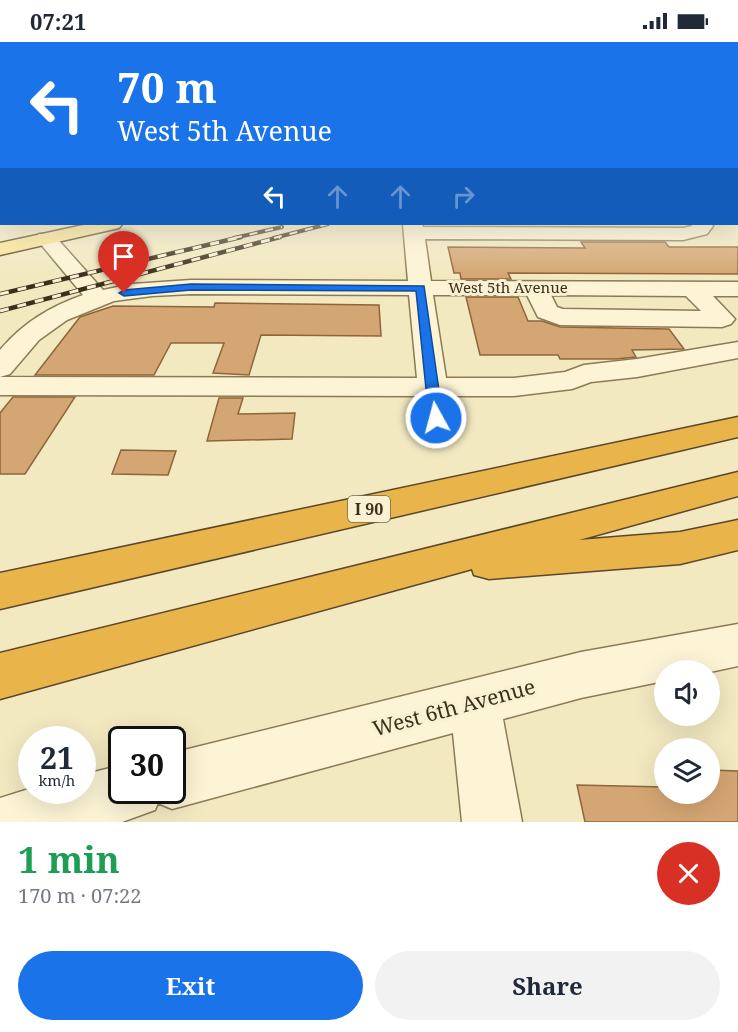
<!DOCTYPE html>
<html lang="en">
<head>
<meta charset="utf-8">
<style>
  body { margin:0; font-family:"Noto Serif",serif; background:#f2f2f3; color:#1f2937; height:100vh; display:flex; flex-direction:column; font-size:22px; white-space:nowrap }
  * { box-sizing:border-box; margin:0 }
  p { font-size:20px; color:#747a83 }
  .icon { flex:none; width:33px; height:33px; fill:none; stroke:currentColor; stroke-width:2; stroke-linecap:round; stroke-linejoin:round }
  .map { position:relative; height:780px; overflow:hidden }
  .sheet { display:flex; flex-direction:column; background:#fff; flex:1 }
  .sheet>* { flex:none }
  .hud { position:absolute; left:0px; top:0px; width:738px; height:183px; box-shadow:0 6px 24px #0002; background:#1a73e8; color:#fff; overflow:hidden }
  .buttons { position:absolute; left:654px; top:618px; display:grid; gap:12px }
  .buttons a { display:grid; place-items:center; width:66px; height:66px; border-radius:50%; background:#fff; box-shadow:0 6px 24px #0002; font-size:30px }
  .speed { position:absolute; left:18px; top:684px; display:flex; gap:12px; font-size:30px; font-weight:700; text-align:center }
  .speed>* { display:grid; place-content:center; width:78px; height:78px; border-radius:50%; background:#fff; box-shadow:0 6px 24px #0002; line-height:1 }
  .speed small { font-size:15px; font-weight:400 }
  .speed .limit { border:3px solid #111; border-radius:9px; background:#fff; color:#111 }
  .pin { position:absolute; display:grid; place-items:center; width:51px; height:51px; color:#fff; margin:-62px -26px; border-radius:50% 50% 50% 0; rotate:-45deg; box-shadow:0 0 6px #0007 }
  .pin .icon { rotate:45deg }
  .me { position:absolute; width:66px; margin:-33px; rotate:353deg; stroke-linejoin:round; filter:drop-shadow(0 0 4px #0008) }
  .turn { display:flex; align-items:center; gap:21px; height:126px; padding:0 18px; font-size:27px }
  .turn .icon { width:78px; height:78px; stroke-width:2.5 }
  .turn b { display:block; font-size:42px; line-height:51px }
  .lanes { display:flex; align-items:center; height:57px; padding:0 18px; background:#0003; justify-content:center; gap:30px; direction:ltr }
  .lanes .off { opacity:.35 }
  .round { display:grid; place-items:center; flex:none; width:63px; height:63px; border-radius:32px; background:#f2f2f3 }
  .head { display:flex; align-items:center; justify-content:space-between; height:102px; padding:0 18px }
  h1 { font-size:36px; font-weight:700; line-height:45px; color:#1e9e55 }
  .action { display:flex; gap:12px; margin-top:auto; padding:12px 18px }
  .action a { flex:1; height:69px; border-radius:36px; background:#1a73e8; color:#fff; font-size:24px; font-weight:700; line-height:69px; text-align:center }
  .action a+a { background:#f2f2f3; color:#1f2937 }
  .status { display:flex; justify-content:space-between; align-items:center; height:42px; padding:0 30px; background:#fff; direction:ltr }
  .status svg { height:16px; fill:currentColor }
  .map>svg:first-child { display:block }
</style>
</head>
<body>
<div class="status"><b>07:21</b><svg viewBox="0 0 49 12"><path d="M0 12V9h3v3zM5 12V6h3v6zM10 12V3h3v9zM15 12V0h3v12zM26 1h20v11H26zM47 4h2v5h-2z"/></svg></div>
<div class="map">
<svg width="738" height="780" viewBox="0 0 738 780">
  <rect width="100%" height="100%" fill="#f2e9c1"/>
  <path fill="#d4a673" stroke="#8f653a" stroke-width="1.5" d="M581,200H665L669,205H738V232L508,231L511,237H461L460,231H454L448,205L585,206Z
    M466,255H518L528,279H542L560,285L669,287L684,307L632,308L636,315L616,317H560L558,313H480Z
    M215,261L379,263L381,294L261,293L249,333L213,331L224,301H171L154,333H35L80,275L113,264L214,265Z
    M13,355H75L25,432H0V371Z
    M219,356H243L238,372L295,371L292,397L207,399Z
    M121,408L176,409L168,433L112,432Z
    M710,728L738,729V780H585L577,743L664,745V752H710Z"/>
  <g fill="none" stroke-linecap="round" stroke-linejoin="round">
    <g stroke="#8d7a57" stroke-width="3">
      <path id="minor" d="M0,133H2V143H0Z
        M736,135H738V145H736Z
        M403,182H422L423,185L683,186L692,184L691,182H711L713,184L707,192L683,198L425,197L431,239L738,240V254H713L735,277L731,282L722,285L560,283L538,275L527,253H433L446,336H514L565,330L584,323L637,317L738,300V316L637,335L591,340L572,347L514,354H449L452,376L447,383L436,386L425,383L420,376L418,354L0,353V335L417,336L409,253L191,252L152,254L114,259L67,278L39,298L10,332L0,335V308C23,281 49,265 83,253L39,200L36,196L39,192H53L103,248L132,242L191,238L408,239ZM551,253L686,254L701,269L563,267L557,265Z
        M738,582V624L710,630L664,628V639L581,656L503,677L522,780H462L453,691L172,767L158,761L155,768L122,780H0V756L32,746V748H82V733L122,723V748H172V711L581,610Z"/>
    </g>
    <g stroke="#5b472b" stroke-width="3">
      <path id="major" d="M88,182H122L119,186L0,213V201Z"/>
    </g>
    <g stroke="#5b472b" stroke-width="3">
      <path id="highway" d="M738,375V395L0,567V531Z
        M738,430V454L579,498L680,490L738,478V508L680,522L489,537L474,533L472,527L0,657V611Z"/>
    </g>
    <use href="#minor" fill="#fcf4d5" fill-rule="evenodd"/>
    <use href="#major" fill="#f9e495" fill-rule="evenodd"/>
    <use href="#highway" fill="#e9b44a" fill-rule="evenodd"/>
    <g stroke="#3c2f1c" stroke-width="4">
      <path id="rail-far1" d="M234,196L282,185
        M274,196L328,182"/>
    </g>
    <g stroke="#3c2f1c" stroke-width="4.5">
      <path id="rail" d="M0,252L241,195
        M0,269L280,195"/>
    </g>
    <use href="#rail-far1" stroke="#f9f1d1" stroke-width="2" stroke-dasharray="8" stroke-linecap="butt"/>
    <use href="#rail" stroke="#f9f1d1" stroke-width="3" stroke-dasharray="9" stroke-linecap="butt"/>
  </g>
  <linearGradient id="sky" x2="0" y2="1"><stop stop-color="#8dbad7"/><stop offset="0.53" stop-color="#f9f5e3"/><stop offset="1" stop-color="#f9f5e3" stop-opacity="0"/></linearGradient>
  <rect width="738" height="234" fill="url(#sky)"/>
  <path fill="#1a73e8" stroke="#114b97" stroke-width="1.5" d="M191,242L424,244L443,376L436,380L429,376L416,249L191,248L124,254L119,251L124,248Z"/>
  <g text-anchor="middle" stroke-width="6" stroke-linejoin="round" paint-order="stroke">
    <g font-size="15" fill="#3c2f1c" stroke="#f9f1d1">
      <text x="508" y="251">West 5th Avenue</text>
    </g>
    <rect fill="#f9f1d1" stroke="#756952" stroke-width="1.5" x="348" y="454" width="42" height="26" rx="4.5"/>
    <g font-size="16" font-weight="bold" fill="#3c2f1c">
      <text x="369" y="473">I 90</text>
    </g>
    <g font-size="21" fill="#3c2f1c" stroke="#f9f1d1">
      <text transform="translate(454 666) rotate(-15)" y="7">West 6th Avenue</text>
    </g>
  </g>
</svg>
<div class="buttons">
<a><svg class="icon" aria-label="sound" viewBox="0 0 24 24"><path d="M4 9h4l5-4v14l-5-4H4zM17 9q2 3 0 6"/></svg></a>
<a><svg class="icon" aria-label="layers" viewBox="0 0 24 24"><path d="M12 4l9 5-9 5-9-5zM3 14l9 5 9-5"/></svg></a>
</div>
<div class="speed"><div>21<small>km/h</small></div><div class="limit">30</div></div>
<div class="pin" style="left:124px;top:251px;background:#d93025"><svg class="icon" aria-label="arrive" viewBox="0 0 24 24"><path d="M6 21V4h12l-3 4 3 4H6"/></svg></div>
<svg class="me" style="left:436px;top:376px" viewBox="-20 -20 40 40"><circle r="17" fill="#1a73e8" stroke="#fff" stroke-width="3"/><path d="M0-11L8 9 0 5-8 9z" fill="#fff"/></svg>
<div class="hud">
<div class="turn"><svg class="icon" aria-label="left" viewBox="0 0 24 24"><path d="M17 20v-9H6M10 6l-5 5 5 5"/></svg><div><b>70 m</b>West 5th Avenue</div></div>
<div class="lanes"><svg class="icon" aria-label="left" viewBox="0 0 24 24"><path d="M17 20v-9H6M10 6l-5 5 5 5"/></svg><svg class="icon off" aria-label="ahead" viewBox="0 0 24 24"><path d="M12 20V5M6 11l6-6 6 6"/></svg><svg class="icon off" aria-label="ahead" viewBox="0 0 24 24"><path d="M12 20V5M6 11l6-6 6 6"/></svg><svg class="icon off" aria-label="right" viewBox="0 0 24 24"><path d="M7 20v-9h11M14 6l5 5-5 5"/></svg></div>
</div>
</div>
<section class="sheet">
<div class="head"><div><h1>1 min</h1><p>170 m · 07:22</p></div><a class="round" style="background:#d93025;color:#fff"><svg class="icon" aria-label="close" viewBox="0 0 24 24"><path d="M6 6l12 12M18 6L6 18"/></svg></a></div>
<div class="action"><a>Exit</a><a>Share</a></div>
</section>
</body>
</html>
